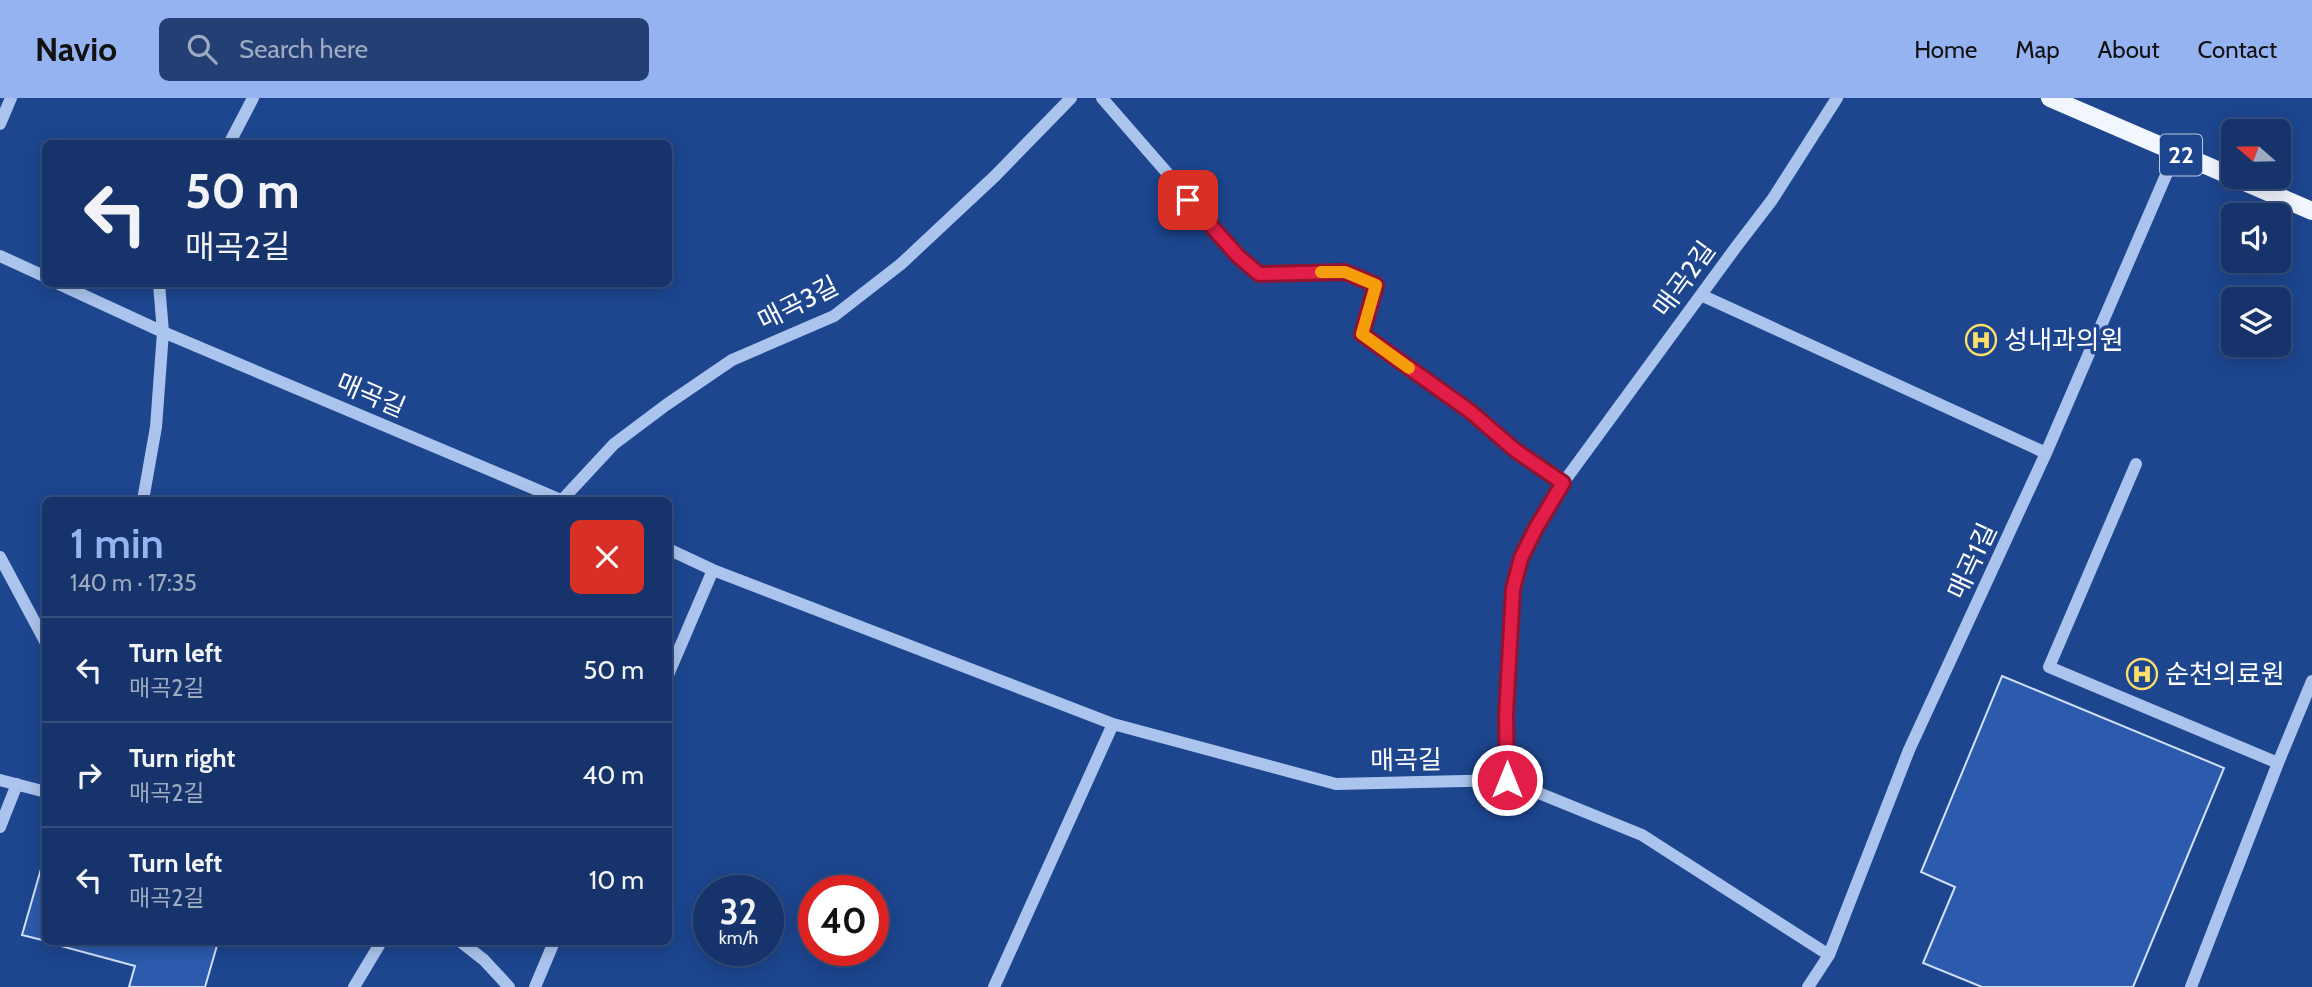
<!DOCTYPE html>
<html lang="en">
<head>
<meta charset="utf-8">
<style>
  body { margin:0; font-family:Cabin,"Noto Sans KR",sans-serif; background:#233f73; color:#f1f3f6; height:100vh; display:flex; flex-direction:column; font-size:26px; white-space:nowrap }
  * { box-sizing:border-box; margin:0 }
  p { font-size:23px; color:#9eaac1 }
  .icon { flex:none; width:38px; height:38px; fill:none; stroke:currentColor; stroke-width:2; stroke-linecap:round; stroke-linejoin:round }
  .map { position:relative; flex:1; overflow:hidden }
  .details { position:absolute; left:42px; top:399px; width:630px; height:448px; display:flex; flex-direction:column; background:#16346b; border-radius:10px; box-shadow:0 4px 18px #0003,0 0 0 2px #354f7e }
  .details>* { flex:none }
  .top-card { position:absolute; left:42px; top:42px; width:630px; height:147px; border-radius:10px; box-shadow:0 4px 18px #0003,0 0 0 2px #354f7e; background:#16346b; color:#f1f3f6; overflow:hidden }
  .needle { width:46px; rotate:290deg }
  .buttons { position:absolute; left:2221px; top:21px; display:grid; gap:14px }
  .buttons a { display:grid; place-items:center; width:70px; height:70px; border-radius:10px; background:#16346b; box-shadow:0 4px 18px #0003,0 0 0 2px #354f7e; font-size:35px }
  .speed { position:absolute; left:693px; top:777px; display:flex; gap:14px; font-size:35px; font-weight:700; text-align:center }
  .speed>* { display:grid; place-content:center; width:91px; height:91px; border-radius:50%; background:#16346b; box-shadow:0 4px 18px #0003,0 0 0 2px #354f7e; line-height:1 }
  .speed small { font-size:18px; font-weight:400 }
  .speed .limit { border:10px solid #d22; background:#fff; color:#111 }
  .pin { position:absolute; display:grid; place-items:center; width:60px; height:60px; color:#fff; margin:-30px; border-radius:14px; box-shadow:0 4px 10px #0006 }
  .me { position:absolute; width:77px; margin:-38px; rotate:0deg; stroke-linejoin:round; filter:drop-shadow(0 0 5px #0008) }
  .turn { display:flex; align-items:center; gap:24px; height:147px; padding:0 28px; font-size:32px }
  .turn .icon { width:91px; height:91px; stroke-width:2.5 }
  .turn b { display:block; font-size:49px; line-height:60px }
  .round { display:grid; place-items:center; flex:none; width:74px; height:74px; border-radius:10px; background:#233f73 }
  .overview { display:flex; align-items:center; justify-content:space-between; height:119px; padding:0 28px }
  h1 { font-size:42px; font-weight:600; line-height:52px; color:#95b2f1 }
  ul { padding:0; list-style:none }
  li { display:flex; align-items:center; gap:21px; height:105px; padding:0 28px; border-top:2px solid #354f7e }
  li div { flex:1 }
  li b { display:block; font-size:26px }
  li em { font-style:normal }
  header { display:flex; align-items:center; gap:42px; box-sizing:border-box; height:98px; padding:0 35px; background:#95b2f1; color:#111 }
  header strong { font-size:33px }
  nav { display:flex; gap:38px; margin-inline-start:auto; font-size:24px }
  .search { width:490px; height:63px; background:#233f73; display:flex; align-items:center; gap:18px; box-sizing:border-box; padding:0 24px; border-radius:10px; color:#9eaac1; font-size:26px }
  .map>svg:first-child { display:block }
</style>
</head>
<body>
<header>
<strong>Navio</strong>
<div class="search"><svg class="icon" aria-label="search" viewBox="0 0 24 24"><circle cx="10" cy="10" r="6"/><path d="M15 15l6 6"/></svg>Search here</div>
<nav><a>Home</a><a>Map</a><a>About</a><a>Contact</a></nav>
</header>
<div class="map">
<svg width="2312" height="889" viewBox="0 0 2312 889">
  <rect width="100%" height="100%" fill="#1d468f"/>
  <path fill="#2c5bad" stroke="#d1e0fa" stroke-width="2" d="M2002,578L2224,670L2133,889H1982L1923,865L1955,789L1921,774Z
    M41,771L46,772V843L22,837Z
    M46,844H218L205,889H129L135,868Z"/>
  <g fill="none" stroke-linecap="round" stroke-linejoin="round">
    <path stroke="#abc4ed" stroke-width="12" d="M1102,0L1248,168L1260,176L1345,174L1376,187L1362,236L1471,314L1515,352L1563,385
      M0,26L11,0
      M229,46L253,0
      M0,158L46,179
      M59,186L163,234L561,402
      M1701,197L2046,355
      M2136,366L2049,569L2278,665L2312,583
      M143,402L156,329L163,234L159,186
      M562,402L614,346L666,307L732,262L834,218L901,166L995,78L1071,0
      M668,451L713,472L1113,626L1336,686L1507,682L1642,737L1829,857
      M0,459L46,545
      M668,577L713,472
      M0,682L46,694
      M1507,682L1506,617L1513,491L1521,460L1536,430L1563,385L1736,149L1772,102L1837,0
      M0,729L17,686
      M461,844L484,862L509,889
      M354,889L381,844
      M535,889L554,844
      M994,889L1113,626
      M1808,889L1829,857L1909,652L2046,355L2176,54
      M2191,889L2278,665"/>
    <path stroke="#f2f6ff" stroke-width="18" d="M2050,0L2312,113"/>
  </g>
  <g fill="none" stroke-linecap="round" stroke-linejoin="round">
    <g stroke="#92132f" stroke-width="18">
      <path id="route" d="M1188,102L1238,158L1259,176L1345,174L1376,187L1362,236L1471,314L1515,352L1563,385L1536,430L1521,460L1513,491L1506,617L1507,682"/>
    </g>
    <use href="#route" stroke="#e11d48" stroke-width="12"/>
    <path stroke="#f59e0b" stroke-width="12" d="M1321,174H1345L1376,187L1362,236L1409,270"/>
  </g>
  <defs>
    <g id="hospital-ring" transform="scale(1.575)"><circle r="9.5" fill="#1d468f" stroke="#fdde6a" stroke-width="1.5"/><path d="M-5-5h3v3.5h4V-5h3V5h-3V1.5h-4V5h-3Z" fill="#fdde6a"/></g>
  </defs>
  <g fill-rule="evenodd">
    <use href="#hospital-ring" x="1981" y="242"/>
    <use href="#hospital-ring" x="2142" y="576"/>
  </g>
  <g text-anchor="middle" stroke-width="7" stroke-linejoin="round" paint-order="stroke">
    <rect fill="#1d468f" stroke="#bbc8dd" stroke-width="2" x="2160" y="36.5" width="42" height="41" rx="5"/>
    <g font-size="24" font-weight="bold" fill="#fff">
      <text x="2181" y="65">22</text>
    </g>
    <g font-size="26" fill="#fff" stroke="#1d468f">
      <text transform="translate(1684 181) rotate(-54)" y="9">매곡2길</text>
      <text transform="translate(798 205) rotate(-27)" y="9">매곡3길</text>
      <text transform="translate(371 297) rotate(23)" y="9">매곡길</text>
      <text transform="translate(1972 463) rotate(-65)" y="9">매곡1길</text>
      <text transform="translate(1406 662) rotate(-1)" y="9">매곡길</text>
    </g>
    <g font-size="26" fill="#fff" stroke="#1d468f" text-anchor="start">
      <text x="2004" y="251">성내과의원</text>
      <text x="2165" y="585">순천의료원</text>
    </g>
  </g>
</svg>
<div class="buttons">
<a><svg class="needle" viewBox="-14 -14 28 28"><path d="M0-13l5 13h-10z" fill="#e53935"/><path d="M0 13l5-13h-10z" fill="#9eaac1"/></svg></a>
<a><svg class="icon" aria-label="sound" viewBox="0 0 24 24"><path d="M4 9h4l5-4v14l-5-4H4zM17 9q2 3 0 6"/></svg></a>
<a><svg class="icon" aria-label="layers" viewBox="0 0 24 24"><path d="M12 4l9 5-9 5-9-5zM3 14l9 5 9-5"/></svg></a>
</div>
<div class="speed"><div>32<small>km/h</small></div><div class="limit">40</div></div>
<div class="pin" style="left:1188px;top:102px;background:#d93025"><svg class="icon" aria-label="arrive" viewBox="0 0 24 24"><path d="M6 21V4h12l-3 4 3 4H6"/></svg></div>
<svg class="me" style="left:1507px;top:682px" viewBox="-20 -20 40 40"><circle r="17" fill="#e11d48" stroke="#fff" stroke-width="3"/><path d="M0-11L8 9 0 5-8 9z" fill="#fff"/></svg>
<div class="top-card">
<div class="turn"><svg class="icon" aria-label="left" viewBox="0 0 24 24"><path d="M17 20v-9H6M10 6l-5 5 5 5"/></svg><div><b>50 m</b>매곡2길</div></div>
</div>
<section class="details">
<div class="overview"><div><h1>1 min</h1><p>140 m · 17:35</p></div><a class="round" style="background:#d93025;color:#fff"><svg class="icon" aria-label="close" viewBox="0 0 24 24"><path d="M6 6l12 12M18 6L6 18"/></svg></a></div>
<ul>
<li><svg class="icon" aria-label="left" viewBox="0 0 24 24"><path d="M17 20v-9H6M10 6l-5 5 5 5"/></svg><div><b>Turn left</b><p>매곡2길</p></div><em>50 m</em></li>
<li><svg class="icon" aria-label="right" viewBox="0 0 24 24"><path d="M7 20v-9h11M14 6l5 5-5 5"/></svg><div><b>Turn right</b><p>매곡2길</p></div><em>40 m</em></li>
<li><svg class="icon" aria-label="left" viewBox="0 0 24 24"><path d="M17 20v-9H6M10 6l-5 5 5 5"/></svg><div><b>Turn left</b><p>매곡2길</p></div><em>10 m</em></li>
</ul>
</section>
</div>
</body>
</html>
